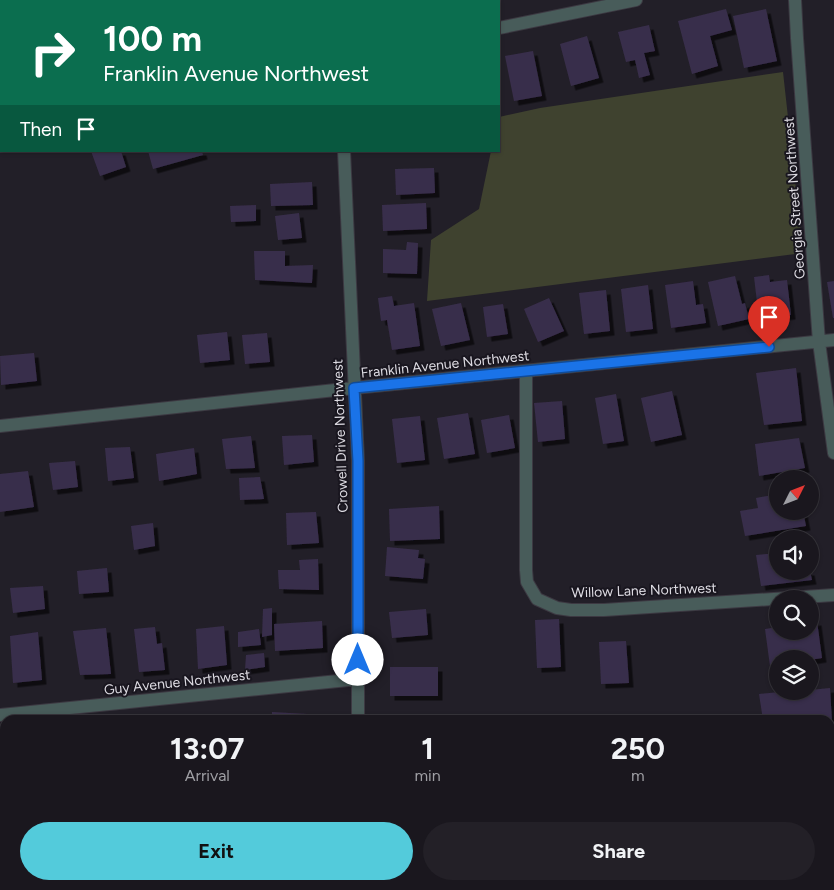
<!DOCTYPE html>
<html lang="en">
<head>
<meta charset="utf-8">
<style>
  body { margin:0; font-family:Figtree,sans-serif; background:#232027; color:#f1f3f6; height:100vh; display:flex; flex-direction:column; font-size:19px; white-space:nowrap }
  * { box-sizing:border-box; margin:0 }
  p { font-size:16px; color:#9f9fa4 }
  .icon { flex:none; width:28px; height:28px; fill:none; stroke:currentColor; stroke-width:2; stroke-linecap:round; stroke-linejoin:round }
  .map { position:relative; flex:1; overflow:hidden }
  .drawer { position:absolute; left:0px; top:715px; width:835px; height:175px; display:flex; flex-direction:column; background:#1a171e; border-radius:15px 15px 0 0; box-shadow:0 1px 4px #0004,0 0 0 1px #38363c }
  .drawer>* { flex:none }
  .banner { position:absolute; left:0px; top:0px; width:500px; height:152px; box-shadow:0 1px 4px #0004,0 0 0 1px #38363c; background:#0b6e4f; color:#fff; overflow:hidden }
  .needle { width:32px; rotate:48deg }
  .controls { position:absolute; left:769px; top:470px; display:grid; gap:10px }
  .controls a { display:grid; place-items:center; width:50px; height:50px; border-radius:50%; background:#1a171e; box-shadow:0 1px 4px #0004,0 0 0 1px #38363c; font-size:25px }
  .pin { position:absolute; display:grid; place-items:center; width:42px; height:42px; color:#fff; margin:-51px -21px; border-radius:50% 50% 50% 0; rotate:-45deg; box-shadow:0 0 5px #0007 }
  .pin .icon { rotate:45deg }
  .me { position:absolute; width:55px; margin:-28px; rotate:0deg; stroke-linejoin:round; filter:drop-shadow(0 0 4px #0008) }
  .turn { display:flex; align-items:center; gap:18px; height:105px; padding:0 20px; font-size:22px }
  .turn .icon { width:65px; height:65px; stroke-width:2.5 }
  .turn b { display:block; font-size:35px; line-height:42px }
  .then { display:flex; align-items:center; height:48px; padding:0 20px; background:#0003; gap:10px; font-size:19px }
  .eta { display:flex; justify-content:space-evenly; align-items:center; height:85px; text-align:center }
  .eta b { font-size:30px; font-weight:700; line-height:35px }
  .action { display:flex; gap:10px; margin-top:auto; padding:10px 20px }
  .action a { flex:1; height:58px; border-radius:30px; background:#53cbdb; color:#111; font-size:20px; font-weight:700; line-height:58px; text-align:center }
  .action a+a { background:#232027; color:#f1f3f6 }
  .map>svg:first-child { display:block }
</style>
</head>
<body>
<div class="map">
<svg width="834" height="890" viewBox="0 0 834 890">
  <defs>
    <filter id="shadow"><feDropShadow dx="4.5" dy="4.5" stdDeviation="0" flood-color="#0009"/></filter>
  </defs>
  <rect width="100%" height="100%" fill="#221f28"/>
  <path fill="#3f422f" d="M0,0H179V1H1V110L0,111Z
    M783,72L803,253L427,301L431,240L479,209L491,151H499V117L540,108Z"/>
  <path fill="#392e4b" filter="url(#shadow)" d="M726,9L732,30L710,36L718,66L692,74L678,21Z
    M766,9L777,61L744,68L733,16Z
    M649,25L655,51L644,53L650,75L639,78L635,60L626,62L618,32Z
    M587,36L599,78L571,86L560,44Z
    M533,51L542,96L514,101L505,56Z
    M91,151H121L126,167L100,176Z
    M148,151H202L203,155L153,169Z
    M434,168L435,193L396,195L395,169Z
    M312,182L313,205L271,206L270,184Z
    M426,203L427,229L383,231L382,205Z
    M256,205V221L231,222L230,206Z
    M299,213L302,238L278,240L275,216Z
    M407,242L418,243L417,274L383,273V249L406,250Z
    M254,251H285V266L313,265L312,283L255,280Z
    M769,275L770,282L787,280L791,315L759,319L754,277Z
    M735,276L742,304L745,303L749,319L718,326L708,282Z
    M693,281L696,305L703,304L706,323L671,328L665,285Z
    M834,281V318H833L827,282Z
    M648,285L653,329L626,332L621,289Z
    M606,290L610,331L584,334L579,293Z
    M392,296L394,306L414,303L420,346L392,350L387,320L381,321L378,298Z
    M549,298L564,331L538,342L524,309Z
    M461,303L470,340L441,346L432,309Z
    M503,304L508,334L487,337L483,307Z
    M227,332L230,360L200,363L197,335Z
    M267,333L270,362L245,364L242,335Z
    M34,353L37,381L1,385L0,356Z
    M796,368L802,421L764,425L756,373Z
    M672,391L682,435L651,442L641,398Z
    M616,394L624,441L603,444L595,398Z
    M562,401L565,439L538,442L534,403Z
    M468,413L475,454L444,459L437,418Z
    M509,415L515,448L487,453L481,420Z
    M420,416L425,460L397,463L392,419Z
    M312,435L314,462L284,465L282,436Z
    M251,436L255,468L226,469L222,439Z
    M799,438L805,468L759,476L755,444Z
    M130,447L134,478L108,481L105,448Z
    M194,448L197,474L159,481L156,454Z
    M75,461L78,487L53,490L49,463Z
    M28,471L34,507L0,512V474Z
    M260,477L264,499L240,500L239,478Z
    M778,494V511H803L806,526L745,536L740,511L758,508L756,498Z
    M439,506L440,539L390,541L389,509Z
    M316,512L319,543L287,545L286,513Z
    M153,523L155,546L134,550L131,526Z
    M387,547L419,550L418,558L425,559L423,579L385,576Z
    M778,553V571H810L812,580L761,586L756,555Z
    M318,559L319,590L279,589L278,570H300L299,560Z
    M107,568L109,592L79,594L77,571Z
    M43,586L45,609L13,613L10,588Z
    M272,608V635L262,637L263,609Z
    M426,609L428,635L392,638L389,612Z
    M559,619L561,667L537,668L535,620Z
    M322,621L323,648L275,651L274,624Z
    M817,621L822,658L810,660V659H778V665L770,666L765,629L778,627V631H810V622Z
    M224,626L227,665L198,669L196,629Z
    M155,627L157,644L162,643L165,670L139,672L134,629Z
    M106,628L111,674L80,675L73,631Z
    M259,629L261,645L238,647V632Z
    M38,632L42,680L13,683L10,636Z
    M626,641L629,683L601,684L599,642Z
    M264,653L265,667L245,670L246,655Z
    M390,667H438V696H390Z
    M830,688L832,722H830V720H763L759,694L790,691H810V690Z
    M272,712L326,715V720H272Z
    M5,741V782L0,783V742Z
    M830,839H833L832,874H830Z
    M0,842H5V867H0Z
    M0,884L8,885L9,890H0Z
    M253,885H267L284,890H252Z"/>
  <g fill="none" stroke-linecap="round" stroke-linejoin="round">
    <g stroke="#3c3942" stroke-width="14">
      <path id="minor" d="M391,0V1
        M795,0L797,38L819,342L834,453
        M499,28L636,0
        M0,133H1
        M344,151L358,461V720
        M526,371V570L527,582L537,599L557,608L571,610H604L834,595
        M0,426L354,388L834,340
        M0,715L358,679
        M339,890L340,885"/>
    </g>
    <use href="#minor" stroke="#485c5a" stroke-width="12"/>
  </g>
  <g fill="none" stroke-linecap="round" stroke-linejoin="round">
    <g stroke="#114b97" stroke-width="12">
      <path id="route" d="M358,660V461L354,388L769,347"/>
    </g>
    <use href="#route" stroke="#1a73e8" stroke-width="9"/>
  </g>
  <g text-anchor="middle" stroke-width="4" stroke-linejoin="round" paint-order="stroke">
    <g font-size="14" fill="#dddbe2" stroke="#19161f">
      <text transform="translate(794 198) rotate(-94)" y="5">Georgia Street Northwest</text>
      <text transform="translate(445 364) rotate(-6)" y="5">Franklin Avenue Northwest</text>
      <text transform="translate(340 436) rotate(-92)" y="5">Crowell Drive Northwest</text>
      <text transform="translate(644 590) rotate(-2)" y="5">Willow Lane Northwest</text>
      <text transform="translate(177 682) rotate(-6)" y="5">Guy Avenue Northwest</text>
    </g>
  </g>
</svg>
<div class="controls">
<a><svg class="needle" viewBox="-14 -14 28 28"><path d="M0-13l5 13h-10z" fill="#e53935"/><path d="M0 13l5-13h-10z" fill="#9f9fa4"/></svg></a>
<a><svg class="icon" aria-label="sound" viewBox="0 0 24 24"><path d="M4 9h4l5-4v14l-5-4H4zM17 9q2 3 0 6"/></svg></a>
<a><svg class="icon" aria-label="search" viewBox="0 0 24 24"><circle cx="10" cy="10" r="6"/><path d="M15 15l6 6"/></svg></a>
<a><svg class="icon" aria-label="layers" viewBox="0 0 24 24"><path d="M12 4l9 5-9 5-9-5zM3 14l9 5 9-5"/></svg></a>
</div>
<div class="pin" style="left:769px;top:347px;background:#d93025"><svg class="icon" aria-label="arrive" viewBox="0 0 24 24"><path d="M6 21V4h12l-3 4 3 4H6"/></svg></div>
<svg class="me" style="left:358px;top:660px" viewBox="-20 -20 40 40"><circle r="19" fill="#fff"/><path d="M0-13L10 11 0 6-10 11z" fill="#1a73e8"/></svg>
<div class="banner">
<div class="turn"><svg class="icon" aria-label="right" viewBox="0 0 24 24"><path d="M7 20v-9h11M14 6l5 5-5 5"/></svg><div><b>100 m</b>Franklin Avenue Northwest</div></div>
<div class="then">Then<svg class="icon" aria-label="arrive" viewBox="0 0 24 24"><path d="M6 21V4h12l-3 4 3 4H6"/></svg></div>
</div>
<section class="drawer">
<div class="eta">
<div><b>13:07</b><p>Arrival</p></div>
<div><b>1</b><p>min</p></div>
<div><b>250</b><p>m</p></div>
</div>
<div class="action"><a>Exit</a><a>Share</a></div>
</section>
</div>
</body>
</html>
